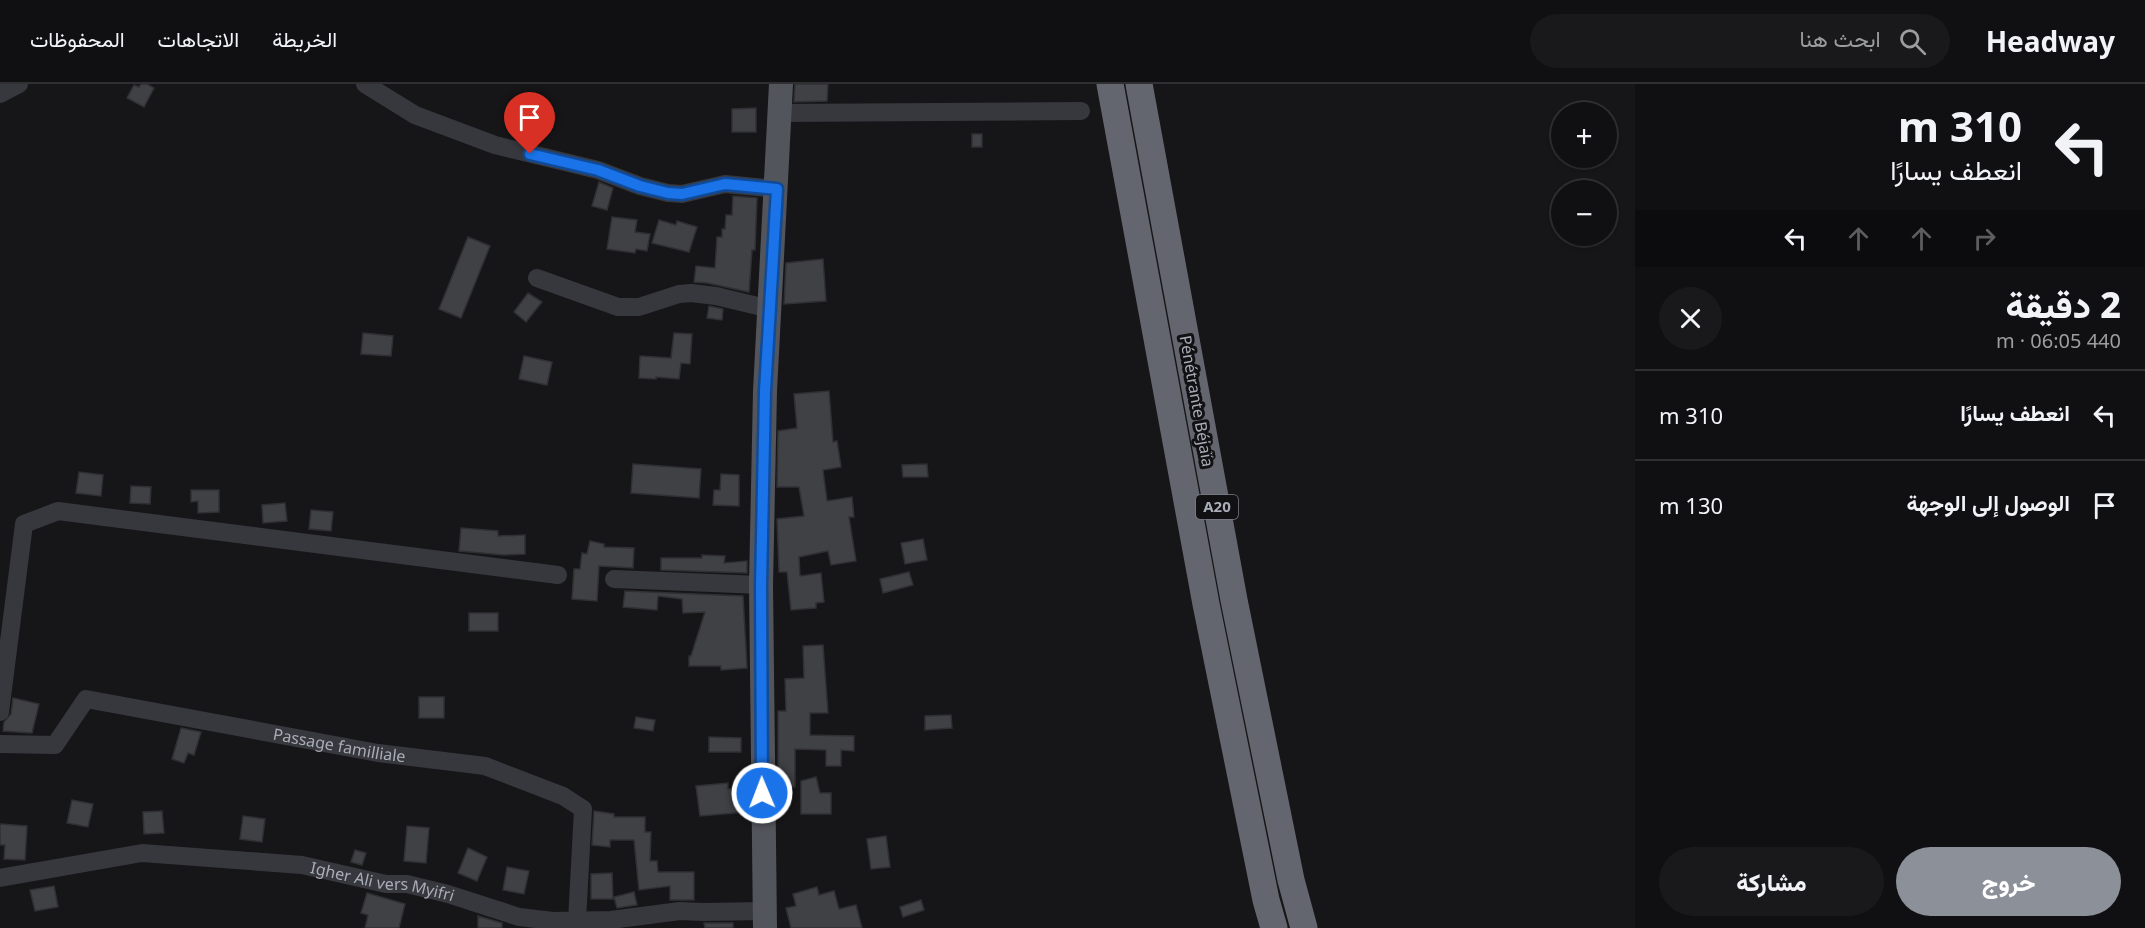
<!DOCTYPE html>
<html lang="ar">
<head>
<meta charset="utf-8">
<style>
  body { margin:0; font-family:"Noto Sans",Vazirmatn,sans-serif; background:#19191b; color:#f1f3f6; direction:rtl; height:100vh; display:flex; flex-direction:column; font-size:22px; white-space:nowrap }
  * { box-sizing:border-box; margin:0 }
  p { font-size:20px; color:#9c9d9f }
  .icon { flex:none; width:33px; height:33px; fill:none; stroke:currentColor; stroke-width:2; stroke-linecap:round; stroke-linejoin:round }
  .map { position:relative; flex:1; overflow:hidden; direction:ltr }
  .side { display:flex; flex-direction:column; background:#101012; width:510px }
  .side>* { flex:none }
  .guide { background:#101012; color:#f1f3f6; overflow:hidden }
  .buttons { position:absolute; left:1551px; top:18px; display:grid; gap:12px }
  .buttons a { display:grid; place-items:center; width:66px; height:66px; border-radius:50%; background:#101012; box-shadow:0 2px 4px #0004,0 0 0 2px #303032; font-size:30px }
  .pin { position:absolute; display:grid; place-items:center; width:51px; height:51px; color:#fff; margin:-62px -26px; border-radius:50% 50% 50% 0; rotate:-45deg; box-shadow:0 0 6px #0007 }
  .pin .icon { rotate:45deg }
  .me { position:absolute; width:66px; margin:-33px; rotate:359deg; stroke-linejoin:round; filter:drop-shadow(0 0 4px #0008) }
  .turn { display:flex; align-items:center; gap:21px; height:126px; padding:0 24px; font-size:27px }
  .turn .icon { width:78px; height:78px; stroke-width:2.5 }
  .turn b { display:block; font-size:42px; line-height:51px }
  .lanes { display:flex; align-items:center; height:57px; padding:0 24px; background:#0003; justify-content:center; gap:30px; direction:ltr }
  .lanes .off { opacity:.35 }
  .round { display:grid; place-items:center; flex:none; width:63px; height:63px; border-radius:32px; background:#19191b }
  .headline { display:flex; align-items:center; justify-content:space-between; height:102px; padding:0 24px }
  h1 { font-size:36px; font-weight:800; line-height:45px }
  .button { display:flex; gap:12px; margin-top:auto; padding:12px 24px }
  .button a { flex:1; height:69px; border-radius:36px; background:#8c9099; color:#fff; font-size:24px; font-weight:800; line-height:69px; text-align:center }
  .button a+a { background:#19191b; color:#f1f3f6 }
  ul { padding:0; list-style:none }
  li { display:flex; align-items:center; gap:18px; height:90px; padding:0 24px; border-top:2px solid #303032 }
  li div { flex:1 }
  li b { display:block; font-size:22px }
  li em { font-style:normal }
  header { display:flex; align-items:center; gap:36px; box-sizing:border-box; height:84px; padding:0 30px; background:#101012; border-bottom:2px solid #303032 }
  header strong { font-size:28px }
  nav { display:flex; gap:33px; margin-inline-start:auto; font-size:21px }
  .search { width:420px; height:54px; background:#19191b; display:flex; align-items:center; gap:15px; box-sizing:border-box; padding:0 21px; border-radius:33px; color:#9c9d9f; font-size:22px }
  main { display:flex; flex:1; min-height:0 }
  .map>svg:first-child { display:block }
</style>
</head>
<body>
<header>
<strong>Headway</strong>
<div class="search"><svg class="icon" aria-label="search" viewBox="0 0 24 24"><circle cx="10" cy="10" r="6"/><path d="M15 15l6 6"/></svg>ابحث هنا</div>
<nav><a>الخريطة</a><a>الاتجاهات</a><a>المحفوظات</a></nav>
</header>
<main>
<section class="side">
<div class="guide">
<div class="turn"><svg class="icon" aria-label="left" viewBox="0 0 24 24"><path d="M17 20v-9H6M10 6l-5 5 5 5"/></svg><div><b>310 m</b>انعطف يسارًا</div></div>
<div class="lanes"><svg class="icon" aria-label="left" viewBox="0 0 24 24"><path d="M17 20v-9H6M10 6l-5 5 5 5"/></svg><svg class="icon off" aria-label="ahead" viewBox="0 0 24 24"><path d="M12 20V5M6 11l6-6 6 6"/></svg><svg class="icon off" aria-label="ahead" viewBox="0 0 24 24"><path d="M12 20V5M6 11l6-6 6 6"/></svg><svg class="icon off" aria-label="right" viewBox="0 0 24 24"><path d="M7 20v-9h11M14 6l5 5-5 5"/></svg></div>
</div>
<div class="headline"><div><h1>2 دقيقة</h1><p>440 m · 06:05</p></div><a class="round"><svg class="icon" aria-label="close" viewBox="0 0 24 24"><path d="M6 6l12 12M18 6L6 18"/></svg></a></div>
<ul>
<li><svg class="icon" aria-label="left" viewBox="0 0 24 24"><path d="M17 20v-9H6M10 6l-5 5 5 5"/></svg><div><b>انعطف يسارًا</b></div><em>310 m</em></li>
<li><svg class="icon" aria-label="arrive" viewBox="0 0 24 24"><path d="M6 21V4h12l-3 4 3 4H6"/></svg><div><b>الوصول إلى الوجهة</b></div><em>130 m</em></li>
</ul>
<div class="button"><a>خروج</a><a>مشاركة</a></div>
</section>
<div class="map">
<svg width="1635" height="844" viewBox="0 0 1635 844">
  <rect width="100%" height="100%" fill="#161618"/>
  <path fill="#404145" stroke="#303034" stroke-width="1.5" d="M141,0H147L154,4L144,23L127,14L134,1L139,3Z
    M795,0H828L827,17L794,18Z
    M756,24V48H732V25Z
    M972,50H982V63H972Z
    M599,98L613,104L607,126L592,122Z
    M733,112L757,114L755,166H752L749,208L707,199L694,198L696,182L715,184L717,153H722V145H725L726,131H732Z
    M612,133L637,136L635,148L650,150L647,167L636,165L635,169L607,165Z
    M659,136L676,141L677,137L697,143L689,168L652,159Z
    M468,153L490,162L461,234L439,225Z
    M823,175L826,217L784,220L786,179Z
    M528,209L542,218L526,238L514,228Z
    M709,222L723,225L722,236L707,234Z
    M363,249L393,252L391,272L361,270Z
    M674,249L692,250L690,280L681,279L679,295L656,293V295L639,294L640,272L671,274Z
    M524,272L552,278L547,301L519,295Z
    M829,307L833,358L837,357L841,383L823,386L827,417L852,413L854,433H849L856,477L831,481L828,467L799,473L800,492L821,489L824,518L816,519V524L791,526L787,488H779L777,435L804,432L799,403H777L778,347L797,344L794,310Z
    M633,380L701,385L699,414L631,409Z
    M927,380L928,393H903L902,381Z
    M79,388L103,391L101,412L76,409Z
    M721,390L739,391V422L713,421L714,406H720Z
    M131,402L151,403L150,420L130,419Z
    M191,406H219V428L198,429V417L191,418Z
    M285,419L287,437L263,439L262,421Z
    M311,426L333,428L331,447L309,445Z
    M461,444L498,447V452L525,451V470L504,471L459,467Z
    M923,455L927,476L905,480L901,459Z
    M590,457L604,460V463L634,464L633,484L599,482L597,517L572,515L574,485H580L582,469L587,470Z
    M702,471L725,472L724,479L747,477V489L661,486V474H702Z
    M909,488L913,501L883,509L880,495Z
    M625,507L743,512L747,584L721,586V582H689V572H691L705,528L683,529L682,515L658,512L657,526L623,523Z
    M469,529H498V547H469Z
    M823,561L828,629H810V651L854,652V667L841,666V682H826V666L795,665V703H778V627H786L785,595L804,594L803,562Z
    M419,613H444V634H419Z
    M13,614L39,620L32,649L3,647L4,638L11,630Z
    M951,631L952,644L925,646V632Z
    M636,633L655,636L653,647L634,644Z
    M181,644L201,648L194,671L188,669L184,679L172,675Z
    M709,653L741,654V668H709Z
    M816,693L820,709H831V730H801V697Z
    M728,699V705L744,704L746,728L700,732L696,702Z
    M72,716L93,720L88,743L67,739Z
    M162,727L164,749L144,750L143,728Z
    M594,727L614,730V733H645V748H651L650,777H657L658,788H694V816H670V802L639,806L634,756H610V763L592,761Z
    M243,732L265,735L262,758L240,755Z
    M0,740L27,742L25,776L4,775L5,761H0Z
    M407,742L429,744L426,779L404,777Z
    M886,752L890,783L871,785L867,755Z
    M468,764L487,773L477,797L458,789Z
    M355,766L366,769L362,781L351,778Z
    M507,783L529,787L524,810L503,806Z
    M612,789L613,815H591V790Z
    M54,802L58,823L35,827L30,806Z
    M817,803L819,811L834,807L839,825L856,821L862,844H791L786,824L796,822L793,810Z
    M634,808L637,821L617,824L614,813Z
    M367,809L405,820L399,844H365L368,831L361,829Z
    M921,816L924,826L903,833L900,823Z
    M478,832L502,839V844H478Z
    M704,839H733V844H705Z"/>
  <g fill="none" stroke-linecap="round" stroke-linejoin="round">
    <g stroke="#37383d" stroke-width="18">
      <path d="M365,0L415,31L495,61L598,86L640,102L668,109L682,110L725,100L777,105"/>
      <path d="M0,10L19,0"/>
      <path d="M780,29L1081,27"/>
      <path d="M537,194L618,223H639L679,210L691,209L716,212L770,225"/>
      <path d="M614,495L761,501"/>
      <path d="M0,628L24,440L58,427L558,491"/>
      <path id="s1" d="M0,660L55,661L86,615L378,669L485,682L563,712L583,725L577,837"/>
      <path id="s2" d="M0,794L142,769L302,781L386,800H407L448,810L519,833L553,837L611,836L680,827L703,828L764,827"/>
    </g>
    <path stroke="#53555c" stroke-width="24" d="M765,844L761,501L765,307L781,0"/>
    <path stroke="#63666e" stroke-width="27" d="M1110,0L1206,520L1266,816L1274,844
      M1139,0L1234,516L1291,796L1304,844"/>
  </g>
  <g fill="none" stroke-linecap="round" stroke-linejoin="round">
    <g stroke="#114b97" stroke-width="15">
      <path id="route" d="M530,70L598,86L640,102L668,109L682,110L725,100L777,105L765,307L761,501L762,709"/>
    </g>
    <use href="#route" stroke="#1a73e8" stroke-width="10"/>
  </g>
  <g text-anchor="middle" stroke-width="6" stroke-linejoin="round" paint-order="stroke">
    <rect fill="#111113" stroke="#7b7e86" stroke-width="1.5" x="1196" y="411" width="42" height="24" rx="4.5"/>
    <g font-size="15" font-weight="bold" fill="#a8adb8">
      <text x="1217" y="428">A20</text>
    </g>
    <g font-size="16" fill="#a8adb8" stroke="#111113">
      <text transform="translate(1197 317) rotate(80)" y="6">Pénétrante Béjaïa</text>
      <text dy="6" stroke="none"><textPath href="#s1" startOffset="368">Passage familliale</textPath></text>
      <text dy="6" stroke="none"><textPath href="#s2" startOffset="387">Igher Ali vers Myifri</textPath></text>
    </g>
  </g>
</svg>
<div class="buttons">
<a>+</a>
<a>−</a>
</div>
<div class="pin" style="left:530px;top:70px;background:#d93025"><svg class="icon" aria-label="arrive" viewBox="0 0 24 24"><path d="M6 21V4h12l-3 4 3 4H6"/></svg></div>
<svg class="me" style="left:762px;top:709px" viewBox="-20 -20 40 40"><circle r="17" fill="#1a73e8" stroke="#fff" stroke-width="3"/><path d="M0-11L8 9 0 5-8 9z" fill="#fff"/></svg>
</div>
</main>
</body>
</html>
